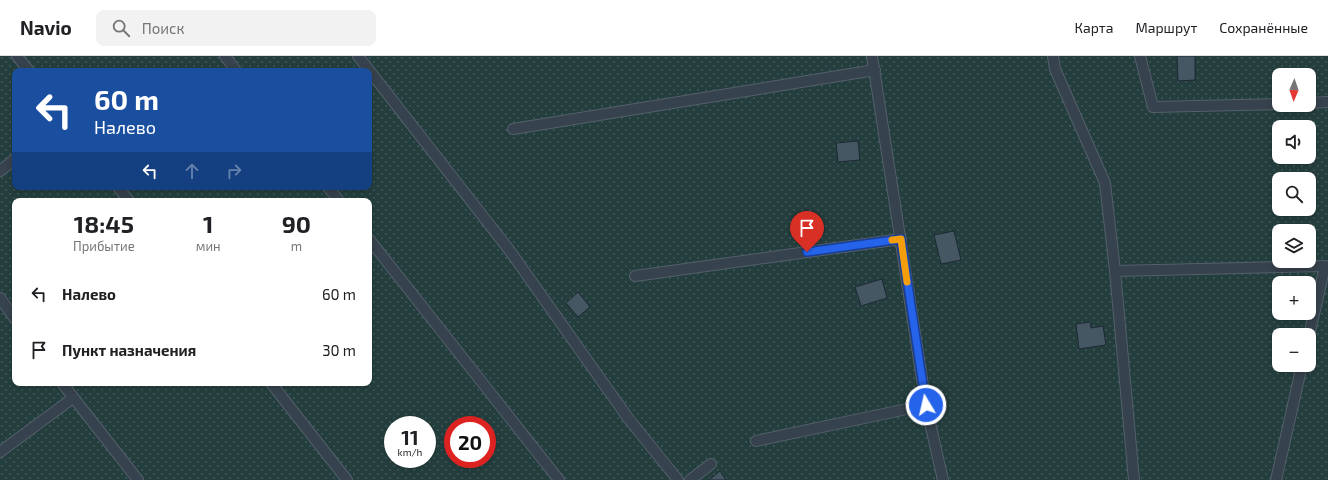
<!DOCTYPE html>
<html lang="ru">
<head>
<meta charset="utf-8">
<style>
  body { margin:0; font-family:"Exo 2",sans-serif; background:#f2f2f2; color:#202124; height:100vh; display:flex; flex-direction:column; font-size:15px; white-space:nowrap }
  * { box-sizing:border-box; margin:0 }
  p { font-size:13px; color:#757577 }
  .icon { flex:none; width:22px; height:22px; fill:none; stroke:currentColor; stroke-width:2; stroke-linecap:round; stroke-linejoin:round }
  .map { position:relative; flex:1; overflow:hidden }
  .panel { position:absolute; left:12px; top:142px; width:360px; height:188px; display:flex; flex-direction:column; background:#fff; border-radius:8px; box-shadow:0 2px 6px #0003 }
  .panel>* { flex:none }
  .banner { position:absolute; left:12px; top:12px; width:360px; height:122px; border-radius:8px; box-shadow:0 2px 6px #0003; background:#1a4fa0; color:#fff; overflow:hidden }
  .needle { width:26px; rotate:182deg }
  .controls { position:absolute; left:1272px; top:12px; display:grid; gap:8px }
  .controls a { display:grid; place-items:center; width:44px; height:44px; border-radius:8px; background:#fff; box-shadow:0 2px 6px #0003; font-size:20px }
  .speed { position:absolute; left:384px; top:360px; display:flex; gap:8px; font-size:20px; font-weight:700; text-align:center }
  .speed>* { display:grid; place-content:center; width:52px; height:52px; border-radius:50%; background:#fff; box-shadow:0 2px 6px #0003; line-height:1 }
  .speed small { font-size:10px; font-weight:400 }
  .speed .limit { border:6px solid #d22; background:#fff; color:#111 }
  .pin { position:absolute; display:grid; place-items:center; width:34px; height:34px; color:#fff; margin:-41px -17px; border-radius:50% 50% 50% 0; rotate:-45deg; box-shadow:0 0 4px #0007 }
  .pin .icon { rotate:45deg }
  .me { position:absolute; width:44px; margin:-22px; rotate:351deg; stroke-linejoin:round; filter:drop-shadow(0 0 3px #0008) }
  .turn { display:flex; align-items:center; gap:14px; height:84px; padding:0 16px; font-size:18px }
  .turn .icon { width:52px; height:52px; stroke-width:2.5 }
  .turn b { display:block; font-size:28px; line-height:34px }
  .lanes { display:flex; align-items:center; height:38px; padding:0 16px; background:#0003; justify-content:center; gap:20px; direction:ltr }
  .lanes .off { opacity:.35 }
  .eta { display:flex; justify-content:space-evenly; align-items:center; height:68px; text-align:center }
  .eta b { font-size:24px; font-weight:700; line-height:28px }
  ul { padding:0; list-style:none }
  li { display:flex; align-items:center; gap:12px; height:56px; padding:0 16px }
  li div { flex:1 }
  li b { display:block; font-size:15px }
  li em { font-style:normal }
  header { display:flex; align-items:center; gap:24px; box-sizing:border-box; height:56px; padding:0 20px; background:#fff; border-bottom:1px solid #e0e0e0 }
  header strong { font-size:19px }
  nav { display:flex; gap:22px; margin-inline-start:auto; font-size:14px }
  .search { width:280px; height:36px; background:#f2f2f2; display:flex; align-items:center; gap:10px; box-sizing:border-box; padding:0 14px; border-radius:8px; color:#757577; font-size:15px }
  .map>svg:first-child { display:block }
</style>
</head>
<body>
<header>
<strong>Navio</strong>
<div class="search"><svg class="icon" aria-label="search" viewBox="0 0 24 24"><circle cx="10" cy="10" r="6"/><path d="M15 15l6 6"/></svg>Поиск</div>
<nav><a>Карта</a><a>Маршрут</a><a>Сохранённые</a></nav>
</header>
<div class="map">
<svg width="1328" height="424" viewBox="0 0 1328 424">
  <defs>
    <pattern id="park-dots" width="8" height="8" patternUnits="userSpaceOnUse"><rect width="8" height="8" fill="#243e3e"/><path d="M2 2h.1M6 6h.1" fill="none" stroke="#415859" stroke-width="1.8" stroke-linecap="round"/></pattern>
  </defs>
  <rect width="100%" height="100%" fill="#22313d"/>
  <path fill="url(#park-dots)" fill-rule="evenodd" d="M0,0H1328V424H0ZM15,15H369V131H15ZM1279,19H1309V49H1279ZM1279,71H1309V101H1279ZM1279,123H1309V153H1279ZM15,145H369V327H15ZM1279,175H1309V205H1279ZM1279,227H1309V257H1279ZM1279,279H1309V309H1279ZM393,369H427V403H393ZM453,369H487V403H453Z"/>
  <path fill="#465764" stroke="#1d2934" d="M1177,0H1195V24L1178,25Z
    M858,85L860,104L838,106L836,87Z
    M954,175L961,204L941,208L934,179Z
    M882,223L887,242L861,250L855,231Z
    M578,236L590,251L578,261L566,247Z
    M1090,266L1091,272L1103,270L1106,289L1079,293L1076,268Z
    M720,415L726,424H709Z"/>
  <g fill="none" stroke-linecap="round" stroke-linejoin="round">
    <g stroke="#54606b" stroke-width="12">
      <path id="lane" d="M17,0L29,15
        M225,0L236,15
        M358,0L510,195L628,362L678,424
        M872,0L926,349L943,424
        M1053,0L1055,13L1105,127L1115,215L1134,424
        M1140,0L1153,51L1279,48
        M1309,47L1328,46
        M513,73L875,14
        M0,115L15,103
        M118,131L129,145
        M328,131L339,145
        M369,183L559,424
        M1115,215L1325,210L1309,280
        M635,220L901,183
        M0,242L15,263
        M62,327L138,424
        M271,327L347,424
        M756,385L926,349
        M0,396L73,342
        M690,424L711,408
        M1276,424L1302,309"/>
    </g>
    <use href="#lane" stroke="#36424d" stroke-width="10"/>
  </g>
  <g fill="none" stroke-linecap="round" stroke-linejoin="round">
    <g stroke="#184099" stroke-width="10">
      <path id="route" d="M807,196L901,183L926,349"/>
    </g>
    <use href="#route" stroke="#2563eb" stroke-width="7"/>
    <path stroke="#f59e0b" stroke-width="7" d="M892,184L901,183L907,226"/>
  </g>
</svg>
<div class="controls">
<a><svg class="needle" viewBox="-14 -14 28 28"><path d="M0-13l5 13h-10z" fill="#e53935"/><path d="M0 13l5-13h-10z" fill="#757577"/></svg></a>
<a><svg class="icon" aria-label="sound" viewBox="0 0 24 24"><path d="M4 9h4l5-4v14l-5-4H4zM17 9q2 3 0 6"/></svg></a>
<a><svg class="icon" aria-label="search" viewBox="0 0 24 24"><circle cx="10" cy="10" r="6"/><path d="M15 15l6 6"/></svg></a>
<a><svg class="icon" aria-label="layers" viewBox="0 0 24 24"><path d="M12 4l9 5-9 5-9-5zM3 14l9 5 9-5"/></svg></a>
<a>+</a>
<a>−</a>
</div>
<div class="speed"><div>11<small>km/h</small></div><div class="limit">20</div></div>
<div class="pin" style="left:807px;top:196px;background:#d93025"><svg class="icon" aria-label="arrive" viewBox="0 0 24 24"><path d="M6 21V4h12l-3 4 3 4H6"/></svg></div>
<svg class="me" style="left:926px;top:349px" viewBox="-20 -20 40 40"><circle r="17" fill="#2563eb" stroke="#fff" stroke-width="3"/><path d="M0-11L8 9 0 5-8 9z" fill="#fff"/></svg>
<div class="banner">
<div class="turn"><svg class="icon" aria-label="left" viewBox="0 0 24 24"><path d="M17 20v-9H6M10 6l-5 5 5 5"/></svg><div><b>60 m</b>Налево</div></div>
<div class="lanes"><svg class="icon" aria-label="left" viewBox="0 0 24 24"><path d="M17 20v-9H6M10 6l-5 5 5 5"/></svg><svg class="icon off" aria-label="ahead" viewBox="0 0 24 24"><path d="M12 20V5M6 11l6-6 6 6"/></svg><svg class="icon off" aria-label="right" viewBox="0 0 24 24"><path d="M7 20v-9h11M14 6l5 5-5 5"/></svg></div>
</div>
<section class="panel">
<div class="eta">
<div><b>18:45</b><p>Прибытие</p></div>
<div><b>1</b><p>мин</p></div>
<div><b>90</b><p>m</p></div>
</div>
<ul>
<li><svg class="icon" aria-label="left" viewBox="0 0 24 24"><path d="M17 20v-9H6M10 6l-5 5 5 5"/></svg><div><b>Налево</b></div><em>60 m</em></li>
<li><svg class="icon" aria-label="arrive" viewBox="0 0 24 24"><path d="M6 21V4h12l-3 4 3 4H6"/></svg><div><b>Пункт назначения</b></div><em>30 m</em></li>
</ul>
</section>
</div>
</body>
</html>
